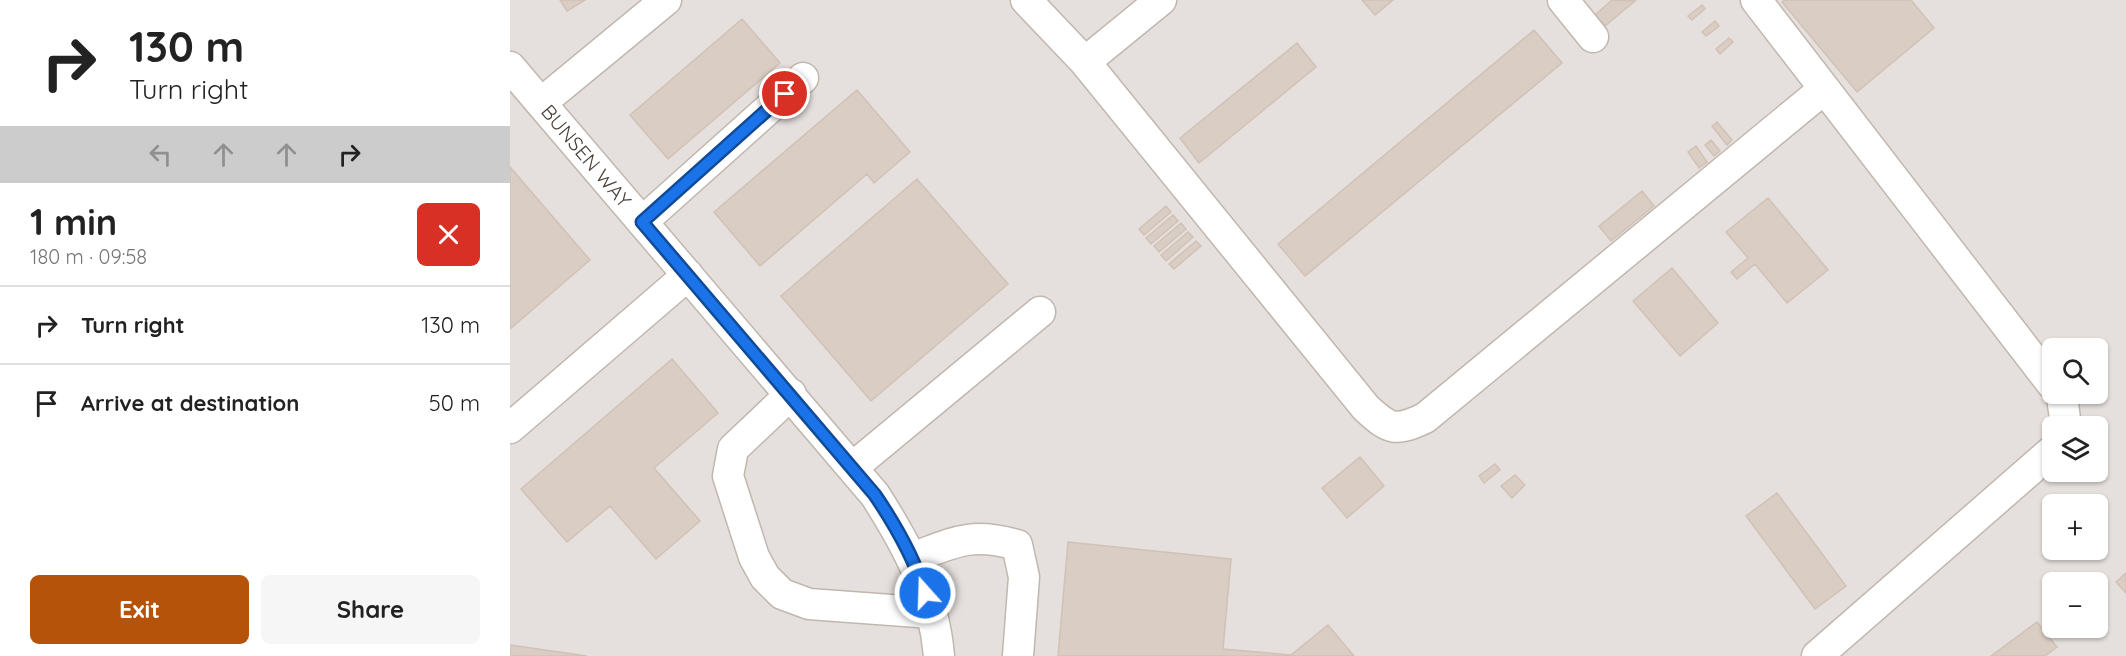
<!DOCTYPE html>
<html lang="en">
<head>
<meta charset="utf-8">
<style>
  body { margin:0; font-family:Quicksand,sans-serif; background:#f6f6f6; color:#222; height:100vh; display:flex; flex-direction:column; font-size:22px; white-space:nowrap }
  * { box-sizing:border-box; margin:0 }
  p { font-size:20px; color:#767676 }
  .icon { flex:none; width:33px; height:33px; fill:none; stroke:currentColor; stroke-width:2; stroke-linecap:round; stroke-linejoin:round }
  .map { position:relative; flex:1; overflow:hidden }
  .sheet { display:flex; flex-direction:column; background:#fff; width:510px }
  .sheet>* { flex:none }
  .banner { background:#fff; color:#222; overflow:hidden }
  .fabs { position:absolute; left:1532px; top:338px; display:grid; gap:12px }
  .fabs a { display:grid; place-items:center; width:66px; height:66px; border-radius:9px; background:#fff; box-shadow:0 2px 4px #0004; font-size:30px }
  .pin { position:absolute; display:grid; place-items:center; width:51px; height:51px; color:#fff; margin:-26px; border:3px solid #fff; border-radius:50%; box-shadow:0 2px 6px #0007 }
  .me { position:absolute; width:66px; margin:-33px; rotate:340deg; stroke-linejoin:round; filter:drop-shadow(0 0 4px #0008) }
  .turn { display:flex; align-items:center; gap:21px; height:126px; padding:0 30px; font-size:27px }
  .turn .icon { width:78px; height:78px; stroke-width:2.5 }
  .turn b { display:block; font-size:42px; line-height:51px }
  .lanes { display:flex; align-items:center; height:57px; padding:0 30px; background:#0003; justify-content:center; gap:30px; direction:ltr }
  .lanes .off { opacity:.35 }
  .round { display:grid; place-items:center; flex:none; width:63px; height:63px; border-radius:9px; background:#f6f6f6 }
  .summary { display:flex; align-items:center; justify-content:space-between; height:102px; padding:0 30px }
  h1 { font-size:36px; font-weight:700; line-height:45px }
  .cta { display:flex; gap:12px; margin-top:auto; padding:12px 30px }
  .cta a { flex:1; height:69px; border-radius:9px; background:#b45309; color:#fff; font-size:24px; font-weight:700; line-height:69px; text-align:center }
  .cta a+a { background:#f6f6f6; color:#222 }
  ul { padding:0; list-style:none }
  li { display:flex; align-items:center; gap:18px; height:78px; padding:0 30px; border-top:2px solid #e0e0e0 }
  li div { flex:1 }
  li b { display:block; font-size:22px }
  li em { font-style:normal }
  main { display:flex; flex:1; min-height:0 }
  .map>svg:first-child { display:block }
</style>
</head>
<body>
<main>
<section class="sheet">
<div class="banner">
<div class="turn"><svg class="icon" aria-label="right" viewBox="0 0 24 24"><path d="M7 20v-9h11M14 6l5 5-5 5"/></svg><div><b>130 m</b>Turn right</div></div>
<div class="lanes"><svg class="icon off" aria-label="left" viewBox="0 0 24 24"><path d="M17 20v-9H6M10 6l-5 5 5 5"/></svg><svg class="icon off" aria-label="ahead" viewBox="0 0 24 24"><path d="M12 20V5M6 11l6-6 6 6"/></svg><svg class="icon off" aria-label="ahead" viewBox="0 0 24 24"><path d="M12 20V5M6 11l6-6 6 6"/></svg><svg class="icon" aria-label="right" viewBox="0 0 24 24"><path d="M7 20v-9h11M14 6l5 5-5 5"/></svg></div>
</div>
<div class="summary"><div><h1>1 min</h1><p>180 m · 09:58</p></div><a class="round" style="background:#d93025;color:#fff"><svg class="icon" aria-label="close" viewBox="0 0 24 24"><path d="M6 6l12 12M18 6L6 18"/></svg></a></div>
<ul>
<li><svg class="icon" aria-label="right" viewBox="0 0 24 24"><path d="M7 20v-9h11M14 6l5 5-5 5"/></svg><div><b>Turn right</b></div><em>130 m</em></li>
<li><svg class="icon" aria-label="arrive" viewBox="0 0 24 24"><path d="M6 21V4h12l-3 4 3 4H6"/></svg><div><b>Arrive at destination</b></div><em>50 m</em></li>
</ul>
<div class="cta"><a>Exit</a><a>Share</a></div>
</section>
<div class="map">
<svg width="1616" height="656" viewBox="0 0 1616 656">
  <rect width="100%" height="100%" fill="#f5f1ec"/>
  <path fill="#e5e0dd" fill-rule="evenodd" d="M0,0H1616V656H0ZM1542,348H1587V393H1542ZM1542,426H1587V471H1542ZM1542,504H1587V549H1542ZM1542,582H1587V627H1542Z"/>
  <path fill="#dacdc4" stroke="#d2c1b5" stroke-width="1.5" d="M50,0H75L57,11Z
    M852,0H883L865,15Z
    M1102,0L1125,1L1095,26L1085,15Z
    M1275,0H1401L1424,28L1347,92L1272,2Z
    M1192,5L1195,9L1182,20L1178,16Z
    M232,19L270,63L158,159L120,115Z
    M1205,21L1209,26L1196,36L1192,32Z
    M1024,30L1052,63L795,276L768,244Z
    M1219,38L1223,42L1210,54L1206,49Z
    M787,43L806,67L689,163L670,138Z
    M347,90L400,152L364,183L357,174L250,266L204,212Z
    M1207,122L1222,140L1217,145L1202,126Z
    M1201,140L1210,151L1204,156L1195,145Z
    M1186,146L1197,162L1189,168L1178,152Z
    M0,167L80,260L0,329Z
    M407,179L498,284L361,401L271,296Z
    M1132,191L1144,206L1101,241L1089,226Z
    M1258,198L1318,270L1277,303L1245,264L1227,279L1221,272L1238,258L1216,232Z
    M656,206L661,212L634,235L629,229Z
    M663,215L668,221L641,244L636,238Z
    M671,223L676,229L649,252L644,246Z
    M678,232L683,237L656,261L651,255Z
    M686,241L691,246L664,269L659,264Z
    M1162,268L1208,323L1170,356L1123,301Z
    M162,359L208,413L144,468L190,521L146,559L100,506L57,542L11,489Z
    M850,457L874,486L837,518L812,488Z
    M985,464L990,470L974,483L969,476Z
    M1005,475L1015,485L1002,498L991,486Z
    M1267,493L1336,586L1305,609L1236,516Z
    M558,542L721,559L713,649L781,655L818,625L844,656H548Z
    M1616,573V593L1606,582Z
    M1527,622L1547,647L1535,656H1481Z
    M0,645L77,656H0Z"/>
  <g fill="none" stroke-linecap="round" stroke-linejoin="round">
    <g stroke="#c1b7ae" stroke-width="33">
      <path id="minor" d="M516,0L575,62
        M651,0L575,62L856,408C880,430 885,432 915,418L1314,89
        M1053,0L1083,37
        M1246,0L1542,384
        M0,67L365,495C397,545 424,595 429,656
        M31,103L156,0
        M132,222L293,78
        M1549,393L1552,397L1556,426
        M281,394L223,449L218,476L244,557L255,577L272,594L299,604L422,613
        M0,428L178,275
        M343,467L530,312
        M402,558C445,542 460,532 507,545L514,577L508,656
        M1307,656L1542,451"/>
    </g>
    <use href="#minor" stroke="#fff" stroke-width="30"/>
  </g>
  <g fill="none" stroke-linecap="round" stroke-linejoin="round">
    <g stroke="#114b97" stroke-width="15">
      <path id="route" d="M275,94L132,222L365,495C386,526 404,557 415,593"/>
    </g>
    <use href="#route" stroke="#1a73e8" stroke-width="10"/>
  </g>
  <g text-anchor="middle" stroke-width="6" stroke-linejoin="round" paint-order="stroke">
    <g font-size="20" fill="#4a4039" stroke="#fff">
      <text transform="translate(76 156) rotate(50)" y="7">BUNSEN WAY</text>
    </g>
  </g>
</svg>
<div class="fabs">
<a><svg class="icon" aria-label="search" viewBox="0 0 24 24"><circle cx="10" cy="10" r="6"/><path d="M15 15l6 6"/></svg></a>
<a><svg class="icon" aria-label="layers" viewBox="0 0 24 24"><path d="M12 4l9 5-9 5-9-5zM3 14l9 5 9-5"/></svg></a>
<a>+</a>
<a>−</a>
</div>
<div class="pin" style="left:275px;top:94px;background:#d93025"><svg class="icon" aria-label="arrive" viewBox="0 0 24 24"><path d="M6 21V4h12l-3 4 3 4H6"/></svg></div>
<svg class="me" style="left:415px;top:593px" viewBox="-20 -20 40 40"><circle r="17" fill="#1a73e8" stroke="#fff" stroke-width="3"/><path d="M0-11L8 9 0 5-8 9z" fill="#fff"/></svg>
</div>
</main>
</body>
</html>
